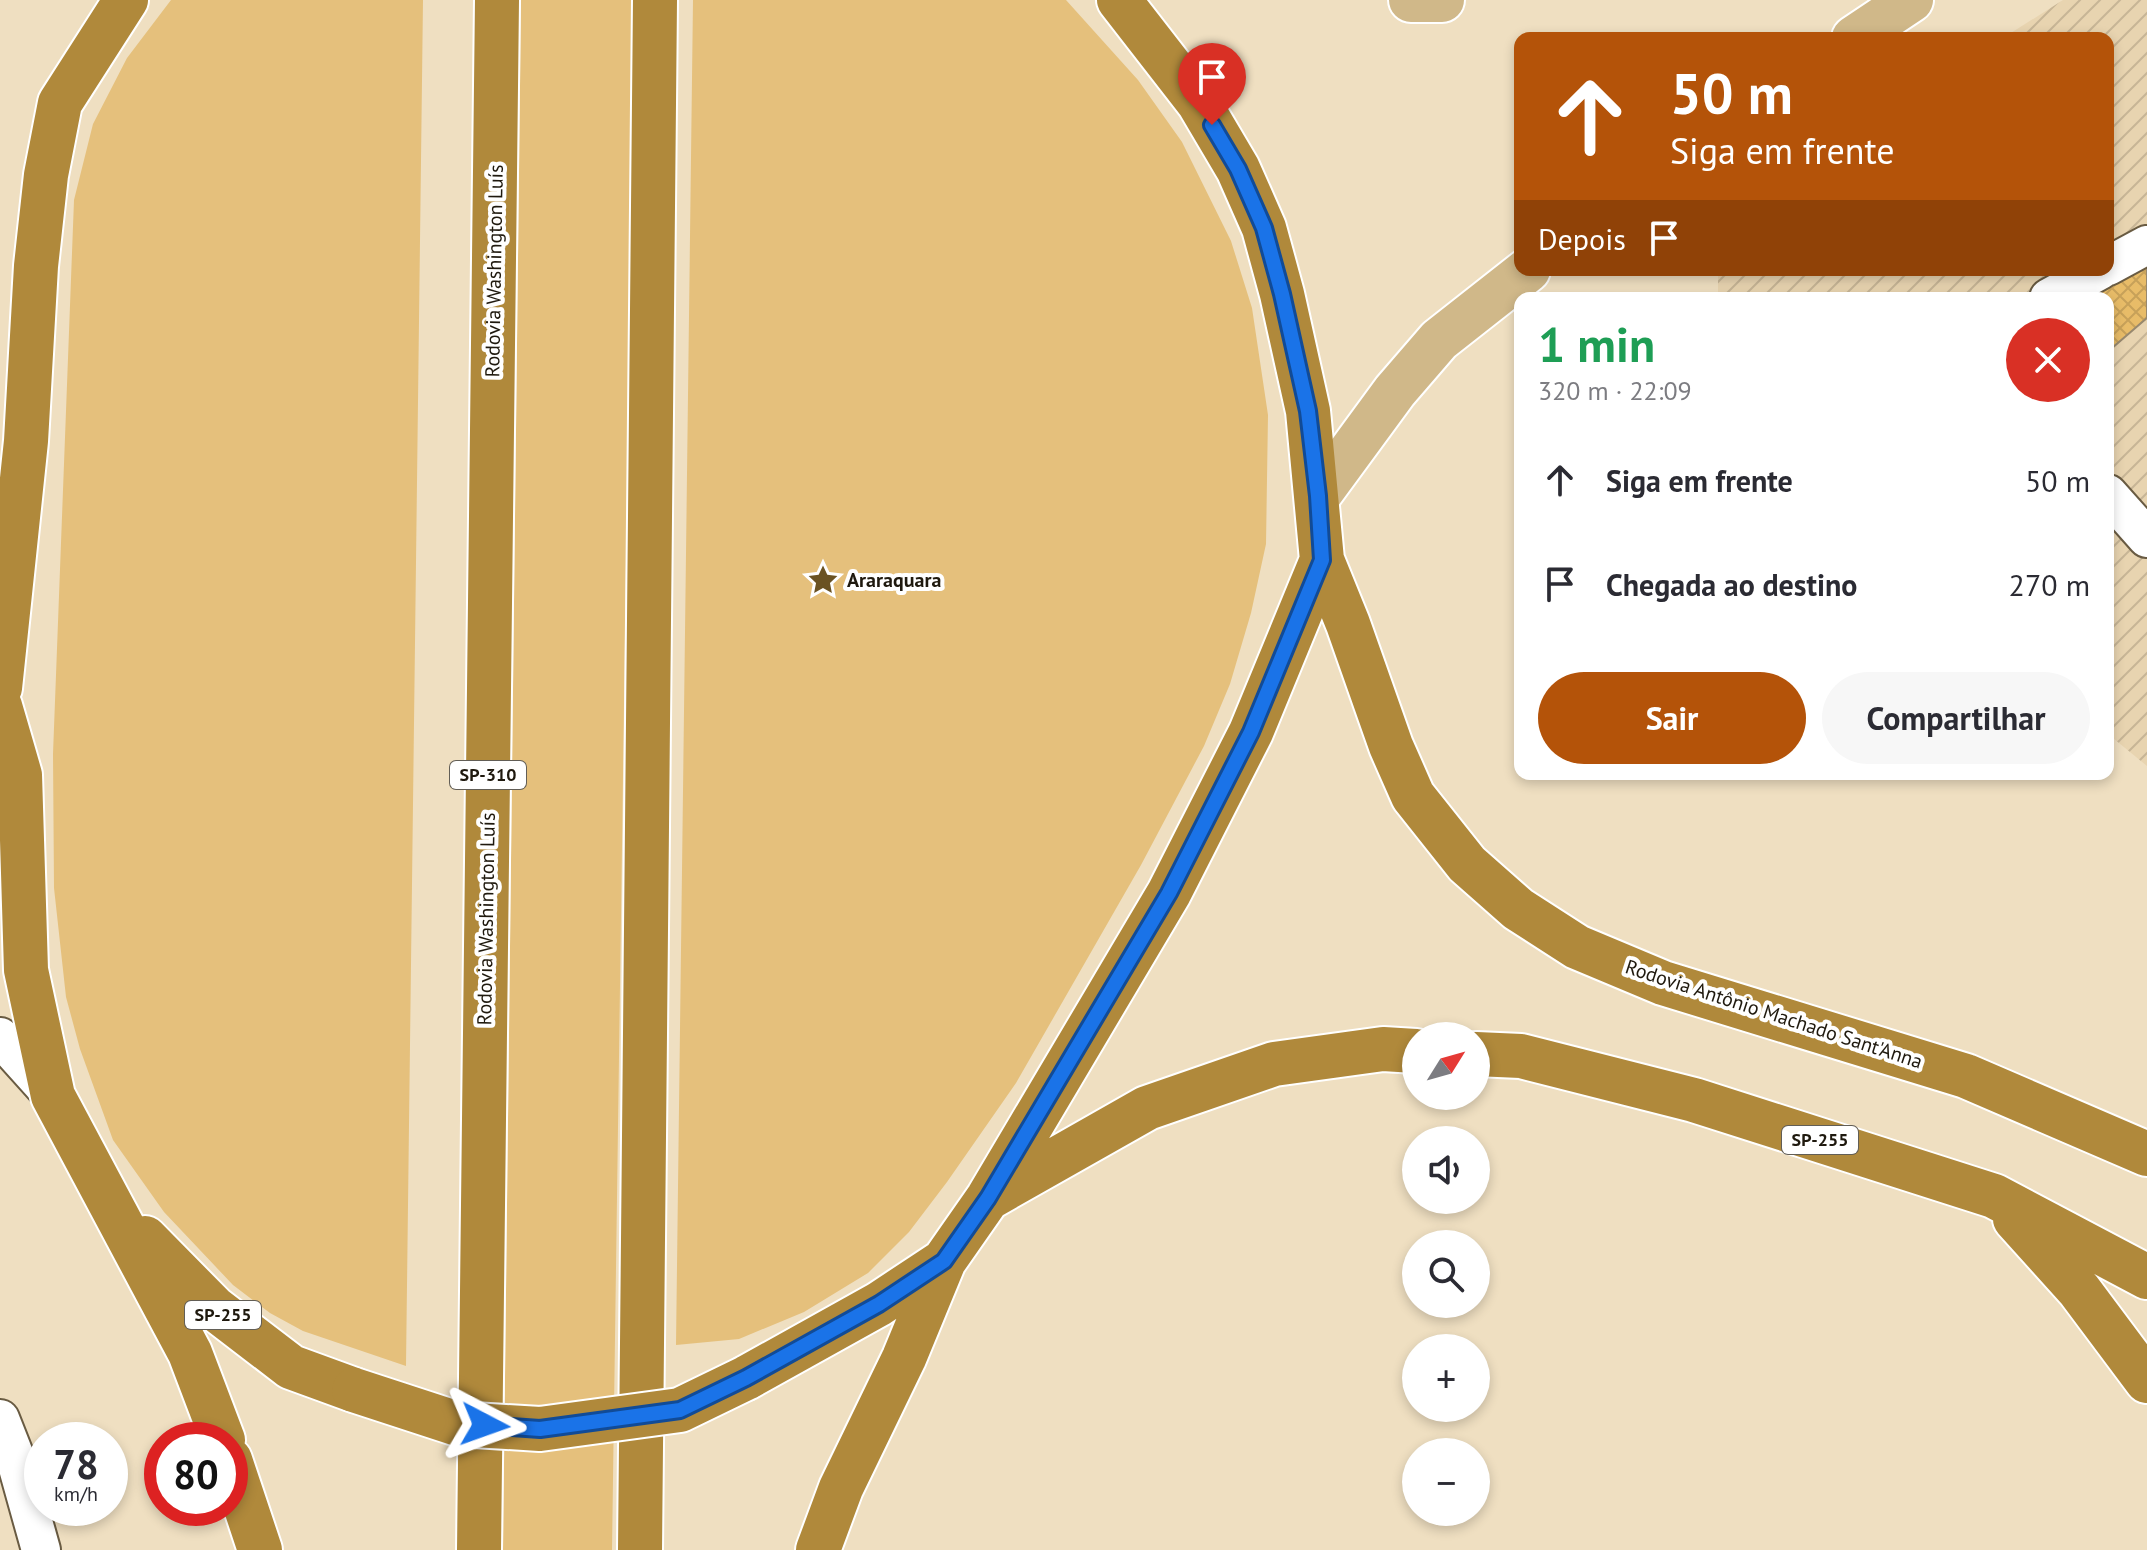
<!DOCTYPE html>
<html lang="pt">
<head>
<meta charset="utf-8">
<style>
  body { margin:0; font-family:"PT Sans",sans-serif; background:#f7f7f7; color:#2b2b33; height:100vh; display:flex; flex-direction:column; font-size:30px; white-space:nowrap }
  * { box-sizing:border-box; margin:0 }
  p { font-size:26px; color:#7c7c81 }
  .icon { flex:none; width:44px; height:44px; fill:none; stroke:currentColor; stroke-width:2; stroke-linecap:round; stroke-linejoin:round }
  .map { position:relative; flex:1; overflow:hidden }
  .details { position:absolute; left:1514px; top:292px; width:600px; height:488px; display:flex; flex-direction:column; background:#fff; border-radius:16px; box-shadow:0 4px 12px #0003 }
  .details>* { flex:none }
  .banner { position:absolute; left:1514px; top:32px; width:600px; height:244px; border-radius:16px; box-shadow:0 4px 12px #0003; background:#b45309; color:#fff; overflow:hidden }
  .needle { width:52px; rotate:53deg }
  .fabs { position:absolute; left:1402px; top:1022px; display:grid; gap:16px }
  .fabs a { display:grid; place-items:center; width:88px; height:88px; border-radius:50%; background:#fff; box-shadow:0 4px 12px #0003; font-size:40px }
  .speed { position:absolute; left:24px; top:1422px; display:flex; gap:16px; font-size:40px; font-weight:700; text-align:center }
  .speed>* { display:grid; place-content:center; width:104px; height:104px; border-radius:50%; background:#fff; box-shadow:0 4px 12px #0003; line-height:1 }
  .speed small { font-size:20px; font-weight:400 }
  .speed .limit { border:12px solid #d22; background:#fff; color:#111 }
  .pin { position:absolute; display:grid; place-items:center; width:68px; height:68px; color:#fff; margin:-82px -34px; border-radius:50% 50% 50% 0; rotate:-45deg; box-shadow:0 0 8px #0007 }
  .pin .icon { rotate:45deg }
  .me { position:absolute; width:88px; margin:-44px; rotate:94deg; stroke-linejoin:round; filter:drop-shadow(0 0 6px #0008) }
  .turn { display:flex; align-items:center; gap:28px; height:168px; padding:0 24px; font-size:36px }
  .turn .icon { width:104px; height:104px; stroke-width:2.5 }
  .turn b { display:block; font-size:56px; line-height:68px }
  .then { display:flex; align-items:center; height:76px; padding:0 24px; background:#0003; gap:16px; font-size:30px }
  .round { display:grid; place-items:center; flex:none; width:84px; height:84px; border-radius:42px; background:#f7f7f7 }
  .summary { display:flex; align-items:center; justify-content:space-between; height:136px; padding:0 24px }
  h1 { font-size:48px; font-weight:700; line-height:60px; color:#1e9e55 }
  .cta { display:flex; gap:16px; margin-top:auto; padding:16px 24px }
  .cta a { flex:1; height:92px; border-radius:48px; background:#b45309; color:#fff; font-size:32px; font-weight:700; line-height:92px; text-align:center }
  .cta a+a { background:#f7f7f7; color:#2b2b33 }
  ul { padding:0; list-style:none }
  li { display:flex; align-items:center; gap:24px; height:104px; padding:0 24px }
  li div { flex:1 }
  li b { display:block; font-size:30px }
  li em { font-style:normal }
  .map>svg:first-child { display:block }
</style>
</head>
<body>
<div class="map">
<svg width="2147" height="1550" viewBox="0 0 2147 1550">
  <defs>
    <pattern id="industrial-furrows" width="10" height="10" patternUnits="userSpaceOnUse" patternTransform="scale(2)"><rect width="10" height="10" fill="#e8d4b0"/><path d="M-1 1l2-2M0 10L10 0M9 11l2-2" fill="none" stroke="#c7b596"/></pattern>
    <pattern id="building-cross-hatch" width="8" height="8" patternUnits="userSpaceOnUse" patternTransform="scale(2)"><rect width="8" height="8" fill="#e8bc68"/><path d="M0 0l8 8M0 8l8-8" fill="none" stroke="#c7a159"/></pattern>
  </defs>
  <rect width="100%" height="100%" fill="#efdfc1"/>
  <path fill="url(#industrial-furrows)" d="M2063,0H2147V766L2108,734V298H1718V270H2108V38H2003Z"/>
  <path fill="#e5c07c" d="M171,0H423L406,1366L303,1331L270,1313L233,1285L164,1212L113,1140L80,1049L66,997L54,888L53,754L74,200L93,124L127,58Z
    M521,0H634L612,1550H503Z
    M693,0H1066L1138,80L1182,142L1231,241L1252,308L1268,415L1266,544L1251,613L1230,684L1204,746L1141,865L1016,1083L947,1182L909,1232L868,1273L804,1312L739,1339L676,1345Z"/>
  <path fill="url(#building-cross-hatch)" stroke="#98896e" stroke-width="2" d="M2135,254L2147,267V318L2112,348L2108,343V298H2084Z"/>
  <g fill="none" stroke-linecap="round" stroke-linejoin="round">
    <g stroke="#695b42" stroke-width="42">
      <path id="minor" d="M2108,266L2147,245
        M2049,298L2100,270
        M2108,494L2147,538
        M0,1037L53,1096
        M0,1419L15,1457L41,1550"/>
    </g>
    <g stroke="#fff" stroke-width="48">
      <path id="major" d="M1411,0H1442
        M1854,38L1911,0
        M1318,496L1395,391L1439,340L1528,270"/>
    </g>
    <g stroke="#fff" stroke-width="48">
      <path id="highway" d="M1322,560L1348,624L1391,746L1413,796L1467,864L1518,909L1577,947L1663,983L1966,1076L2147,1154
        M0,688L26,441L36,266L46,175L60,103L126,0
        M0,706L20,775L26,970L53,1096L190,1353L223,1440
        M1476,1054L1521,1056L1694,1100L1994,1196L2147,1277
        M990,1197L1147,1108L1274,1064L1383,1049L1416,1051
        M2015,1219L2079,1290L2147,1381
        M145,1238L214,1308L291,1367L354,1390
        M746,1378L879,1304L944,1261L988,1198L1169,893L1251,732L1322,560L1308,411L1282,294L1264,228L1238,169L1199,103L1119,0
        M230,1460L260,1550
        M479,1550L497,0
        M640,1550L655,0
        M818,1550L841,1488L904,1358L944,1261"/>
    </g>
    <use href="#minor" stroke="#fff" stroke-width="38"/>
    <use href="#major" stroke="#d0b889" stroke-width="44"/>
    <use href="#highway" stroke="#b0893b" stroke-width="44"/>
    <g stroke="#fff" stroke-width="48" stroke-linecap="butt">
      <path id="highway-bridge" d="M354,1390L458,1424L540,1429L680,1410L746,1378"/>
    </g>
    <use href="#highway-bridge" stroke="#b0893b" stroke-width="44"/>
  </g>
  <g fill="none" stroke-linecap="round" stroke-linejoin="round">
    <g stroke="#114b97" stroke-width="20">
      <path id="route" d="M485,1425L540,1429L680,1410L746,1378L879,1304L944,1261L988,1198L1169,893L1251,732L1322,560L1318,496L1308,411L1282,294L1264,228L1238,169L1212,125"/>
    </g>
    <use href="#route" stroke="#1a73e8" stroke-width="14"/>
  </g>
  <defs>
    <g id="sight-bare" transform="scale(2.4)"><path d="M0-6L1.8-2.2L6-1.7L2.9 1.2L3.7 5.4L0 3.3L-3.7 5.4L-2.9 1.2L-6-1.7L-1.8-2.2Z" fill="#6a5222" stroke="#fff" stroke-width="2.5" paint-order="stroke"/></g>
  </defs>
  <g fill-rule="evenodd">
    <use href="#sight-bare" x="823" y="580"/>
  </g>
  <g text-anchor="middle" stroke-width="8" stroke-linejoin="round" paint-order="stroke">
    <g fill="#fff" stroke="#625e56" stroke-width="2">
      <rect x="450" y="761" width="76" height="28" rx="6"/>
      <rect x="1782" y="1126" width="76" height="28" rx="6"/>
      <rect x="185" y="1301" width="76" height="28" rx="6"/>
    </g>
    <g font-size="18" font-weight="bold" fill="#1f190e">
      <text x="488" y="781">SP-310</text>
      <text x="1820" y="1146">SP-255</text>
      <text x="223" y="1321">SP-255</text>
    </g>
    <g font-size="20" fill="#1f190e" stroke="#fff">
      <text transform="translate(494 271) rotate(-89)" y="7">Rodovia Washington Luís</text>
      <text transform="translate(486 919) rotate(-89)" y="7">Rodovia Washington Luís</text>
      <text transform="translate(1774 1014) rotate(18)" y="7">Rodovia Antônio Machado Sant'Anna</text>
    </g>
    <g font-size="20" font-weight="bold" fill="#1f190e" stroke="#fff" text-anchor="start">
      <text x="847" y="587">Araraquara</text>
    </g>
  </g>
</svg>
<div class="fabs">
<a><svg class="needle" viewBox="-14 -14 28 28"><path d="M0-13l5 13h-10z" fill="#e53935"/><path d="M0 13l5-13h-10z" fill="#7c7c81"/></svg></a>
<a><svg class="icon" aria-label="sound" viewBox="0 0 24 24"><path d="M4 9h4l5-4v14l-5-4H4zM17 9q2 3 0 6"/></svg></a>
<a><svg class="icon" aria-label="search" viewBox="0 0 24 24"><circle cx="10" cy="10" r="6"/><path d="M15 15l6 6"/></svg></a>
<a>+</a>
<a>−</a>
</div>
<div class="speed"><div>78<small>km/h</small></div><div class="limit">80</div></div>
<div class="pin" style="left:1212px;top:125px;background:#d93025"><svg class="icon" aria-label="arrive" viewBox="0 0 24 24"><path d="M6 21V4h12l-3 4 3 4H6"/></svg></div>
<svg class="me" style="left:485px;top:1425px" viewBox="-20 -20 40 40"><path d="M0-17L14 15 0 8-14 15z" fill="#1a73e8" stroke="#fff" stroke-width="4"/></svg>
<div class="banner">
<div class="turn"><svg class="icon" aria-label="ahead" viewBox="0 0 24 24"><path d="M12 20V5M6 11l6-6 6 6"/></svg><div><b>50 m</b>Siga em frente</div></div>
<div class="then">Depois<svg class="icon" aria-label="arrive" viewBox="0 0 24 24"><path d="M6 21V4h12l-3 4 3 4H6"/></svg></div>
</div>
<section class="details">
<div class="summary"><div><h1>1 min</h1><p>320 m · 22:09</p></div><a class="round" style="background:#d93025;color:#fff"><svg class="icon" aria-label="close" viewBox="0 0 24 24"><path d="M6 6l12 12M18 6L6 18"/></svg></a></div>
<ul>
<li><svg class="icon" aria-label="ahead" viewBox="0 0 24 24"><path d="M12 20V5M6 11l6-6 6 6"/></svg><div><b>Siga em frente</b></div><em>50 m</em></li>
<li><svg class="icon" aria-label="arrive" viewBox="0 0 24 24"><path d="M6 21V4h12l-3 4 3 4H6"/></svg><div><b>Chegada ao destino</b></div><em>270 m</em></li>
</ul>
<div class="cta"><a>Sair</a><a>Compartilhar</a></div>
</section>
</div>
</body>
</html>
